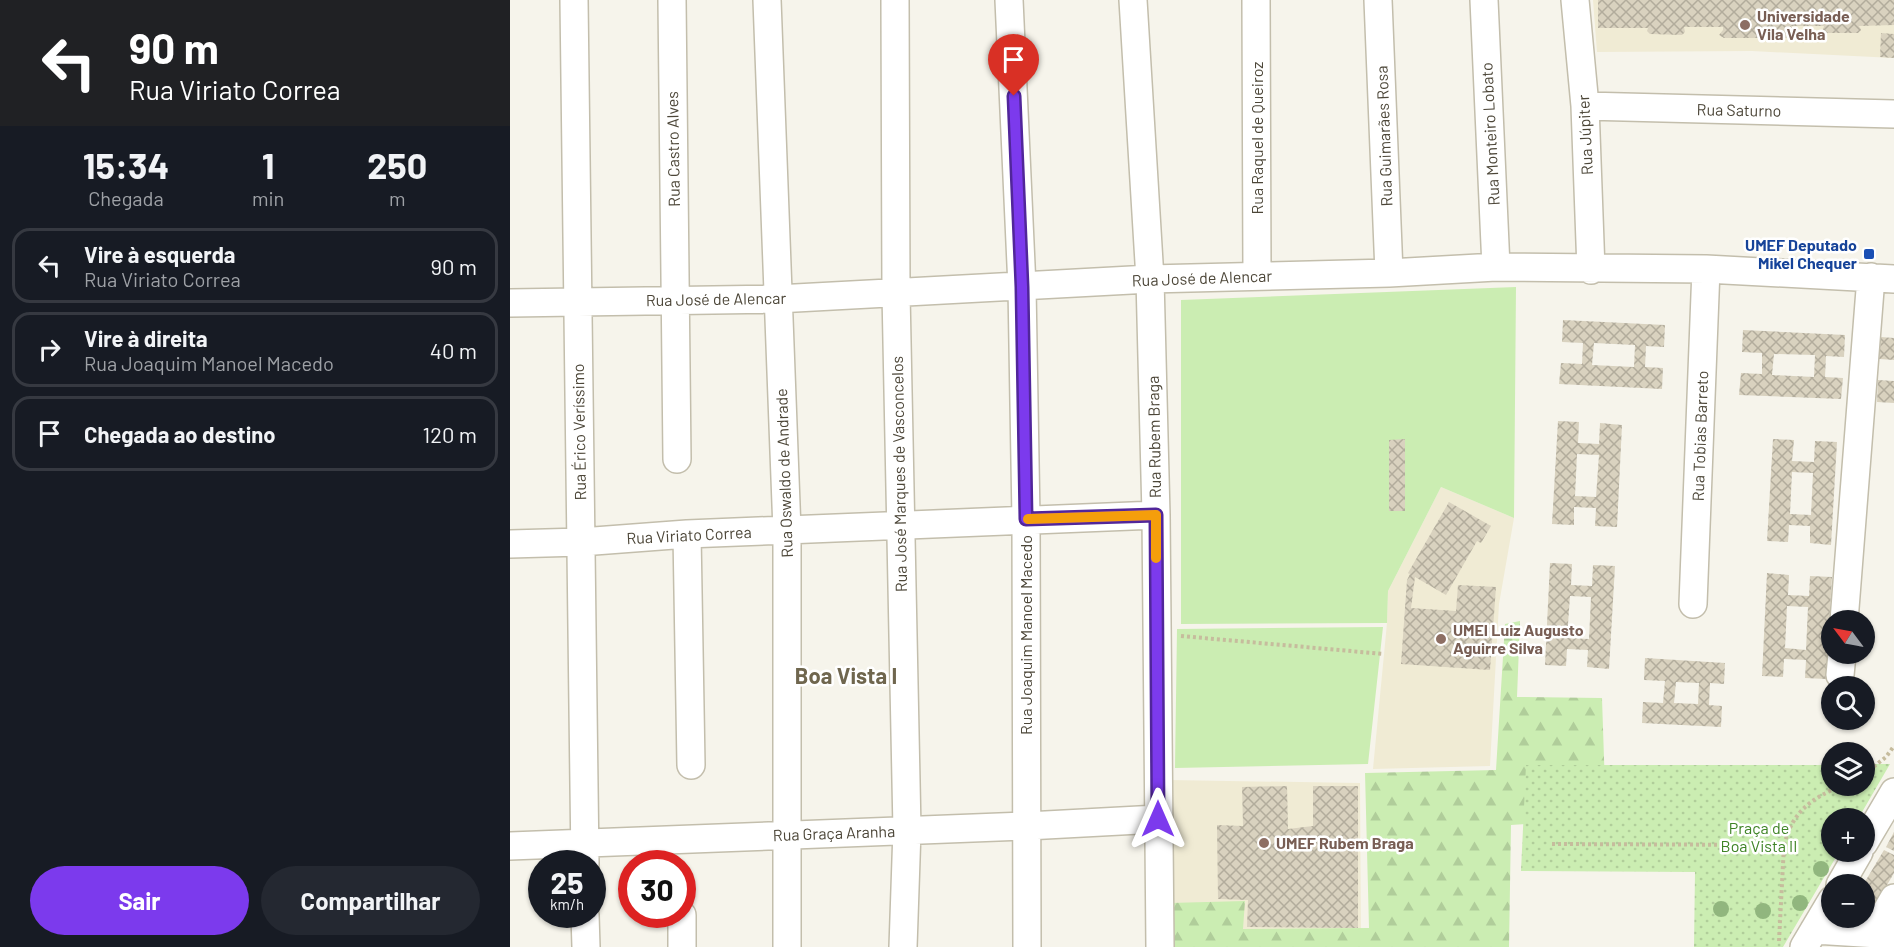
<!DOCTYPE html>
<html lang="pt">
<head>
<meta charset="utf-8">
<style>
  body { margin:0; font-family:Barlow,sans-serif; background:#242831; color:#f1f3f6; height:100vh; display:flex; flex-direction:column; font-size:22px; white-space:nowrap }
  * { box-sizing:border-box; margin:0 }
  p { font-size:20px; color:#9ea1a6 }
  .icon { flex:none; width:33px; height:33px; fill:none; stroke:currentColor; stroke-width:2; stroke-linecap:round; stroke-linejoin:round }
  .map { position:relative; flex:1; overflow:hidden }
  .details { display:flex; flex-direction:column; background:#171b24; width:510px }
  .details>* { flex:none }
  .banner { background:#202124; color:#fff; overflow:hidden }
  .needle { width:39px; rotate:302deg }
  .buttons { position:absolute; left:1311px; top:610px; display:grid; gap:12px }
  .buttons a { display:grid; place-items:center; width:54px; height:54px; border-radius:50%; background:#171b24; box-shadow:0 2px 4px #0004; font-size:30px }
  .speed { position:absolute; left:18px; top:850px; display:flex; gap:12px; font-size:30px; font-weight:700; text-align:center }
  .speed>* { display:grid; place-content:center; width:78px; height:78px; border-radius:50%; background:#171b24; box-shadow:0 2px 4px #0004; line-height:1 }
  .speed small { font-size:15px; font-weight:400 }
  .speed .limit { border:9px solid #d22; background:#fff; color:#111 }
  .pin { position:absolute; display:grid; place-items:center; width:51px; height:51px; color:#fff; margin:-62px -26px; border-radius:50% 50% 50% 0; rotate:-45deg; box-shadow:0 0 6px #0007 }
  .pin .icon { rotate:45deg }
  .me { position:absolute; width:66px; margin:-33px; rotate:0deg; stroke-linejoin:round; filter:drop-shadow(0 0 4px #0008) }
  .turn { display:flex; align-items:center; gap:21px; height:126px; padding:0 30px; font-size:27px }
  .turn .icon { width:78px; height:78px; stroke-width:2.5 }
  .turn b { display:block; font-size:42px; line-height:51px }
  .eta { display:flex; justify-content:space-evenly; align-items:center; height:102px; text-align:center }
  .eta b { font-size:36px; font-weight:700; line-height:42px }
  .cta { display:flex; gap:12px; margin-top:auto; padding:12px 30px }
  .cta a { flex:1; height:69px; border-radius:36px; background:#7c3aed; color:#fff; font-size:24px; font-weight:700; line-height:69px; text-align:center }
  .cta a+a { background:#242831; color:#f1f3f6 }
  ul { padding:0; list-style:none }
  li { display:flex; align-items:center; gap:18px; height:75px; margin:0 12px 9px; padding:0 18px; border:3px solid #363941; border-radius:18px }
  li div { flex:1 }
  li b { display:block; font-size:22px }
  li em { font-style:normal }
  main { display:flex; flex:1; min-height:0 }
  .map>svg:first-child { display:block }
</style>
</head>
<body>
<main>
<section class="details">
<div class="banner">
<div class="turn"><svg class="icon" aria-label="left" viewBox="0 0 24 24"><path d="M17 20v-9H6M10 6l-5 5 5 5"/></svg><div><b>90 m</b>Rua Viriato Correa</div></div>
</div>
<div class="eta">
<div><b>15:34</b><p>Chegada</p></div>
<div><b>1</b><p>min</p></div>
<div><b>250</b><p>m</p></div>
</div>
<ul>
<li><svg class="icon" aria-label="left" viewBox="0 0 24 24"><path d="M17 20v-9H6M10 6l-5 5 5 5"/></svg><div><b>Vire à esquerda</b><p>Rua Viriato Correa</p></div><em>90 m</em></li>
<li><svg class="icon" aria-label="right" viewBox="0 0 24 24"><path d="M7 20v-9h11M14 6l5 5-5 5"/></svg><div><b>Vire à direita</b><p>Rua Joaquim Manoel Macedo</p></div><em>40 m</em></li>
<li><svg class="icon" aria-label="arrive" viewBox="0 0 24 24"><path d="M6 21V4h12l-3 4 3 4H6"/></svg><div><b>Chegada ao destino</b></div><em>120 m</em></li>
</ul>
<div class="cta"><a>Sair</a><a>Compartilhar</a></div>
</section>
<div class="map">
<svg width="1384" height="947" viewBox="0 0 1384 947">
  <defs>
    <pattern id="forest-firs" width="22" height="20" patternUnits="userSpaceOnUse" patternTransform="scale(1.5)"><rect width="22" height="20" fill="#cbedb2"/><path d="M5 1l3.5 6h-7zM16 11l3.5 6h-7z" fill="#b0cd9a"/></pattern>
    <pattern id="park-dots" width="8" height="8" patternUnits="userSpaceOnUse" patternTransform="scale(1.5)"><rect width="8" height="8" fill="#cbedb2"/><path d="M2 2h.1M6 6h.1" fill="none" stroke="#b0cd9a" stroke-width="1.8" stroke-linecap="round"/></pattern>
    <pattern id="building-cross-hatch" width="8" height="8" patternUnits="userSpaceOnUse" patternTransform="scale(1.5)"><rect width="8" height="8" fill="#d9d2bf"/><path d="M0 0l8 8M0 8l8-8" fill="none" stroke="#b2ac9c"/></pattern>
  </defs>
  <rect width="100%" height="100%" fill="#f6f4eb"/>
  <path fill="#f0ebd4" d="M1083,0H1384V58L1242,51L1087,52Z
    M931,487L1004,518L989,604L980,766L863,769L877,623L878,591Z
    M658,780L850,783L851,947H660Z"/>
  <path fill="#cbedb2" d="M1006,287L1004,518L931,487L878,591L877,623L671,624V300Z
    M873,627L858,764L665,768L667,629Z"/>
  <path fill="url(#forest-firs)" d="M1010,621L1007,697L1092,698L1096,818L1001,825L999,947H660L659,903L735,901L733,929L859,928L855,773L986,770L995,624Z"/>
  <path fill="url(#park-dots)" d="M1355,764H1380L1348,819H1322V852H1329L1273,947H1184L1185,872L1011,871L1016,765H1321L1322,786H1354Z"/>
  <path fill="url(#building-cross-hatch)" fill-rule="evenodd" d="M1088,0H1384V25L1349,26L1351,30L1348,33H1316L1313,30L1314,26H1281L1285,33L1284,36L1280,38H1214L1209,35L1213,30V27H1174L1175,32L1172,35L1140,34L1137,31L1138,28H1088Z
    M1371,33L1384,34V58L1370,57Z
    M1053,320L1155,325L1154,347L1136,346L1135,367L1153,368L1152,389L1049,384L1051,363L1072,364L1073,343L1052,342ZM1084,343L1125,345L1124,367L1082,365Z
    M1233,330L1335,335L1334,357L1316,356L1315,377L1333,378L1331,399L1229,395L1231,373L1252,374V353L1232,352ZM1264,354L1305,355L1304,377L1262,375Z
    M1371,337L1384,338V360L1369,359Z
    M1368,380L1384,381V403L1367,402Z
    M1048,421L1069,422L1068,443L1089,444L1090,423L1112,425L1107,527L1085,526L1086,508L1064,507V525L1042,524ZM1067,454L1089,455L1086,497L1065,496Z
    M895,439V511H879V440Z
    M1263,439L1284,440L1282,461L1304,462L1305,441L1327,442L1321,545L1300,543V526L1279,525L1278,542L1257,541ZM1282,472L1303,473L1301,515L1280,514Z
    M939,502L981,526L971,543L967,541L936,595L905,577L901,608L946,611L948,585L986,587L980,670L891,664L897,580L900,574L898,573Z
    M1040,563L1062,564L1061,585L1082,586L1083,565L1105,566L1099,669L1077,667L1078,650L1057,649L1056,666L1035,665ZM1060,596L1081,597L1079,639L1057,638Z
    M1257,573L1279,575L1278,595L1299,596L1300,576L1322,577L1316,679L1295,678L1296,660L1274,659L1273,677L1252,676ZM1277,606L1298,607L1296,650L1275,648Z
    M1135,658L1215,663L1214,684L1200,683L1199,705L1212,706L1211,727L1132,723L1133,702L1153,703L1155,681L1134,680ZM1166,682L1189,683L1188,704L1164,703Z
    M777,786L778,829L803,826V786H848V928L737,927L738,900L708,899L707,825L733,826L732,787Z
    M1384,832V851L1376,847Z
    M1374,850L1384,855V873L1366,904L1354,898V885H1353Z"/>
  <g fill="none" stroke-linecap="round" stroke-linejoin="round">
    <g stroke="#c3beac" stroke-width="30">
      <path id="minor" d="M64,0L75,864
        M162,0L167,459
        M257,0L277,531V947
        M385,0L386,293L397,830L393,947
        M499,0L512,287L516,519L517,947
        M623,0L640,279L646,515L650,947
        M746,0L747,276
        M868,0L879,273
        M974,0L986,267
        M1065,0L1075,106L1081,270
        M1075,106L1384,114
        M0,303L267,299L640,279L879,273L986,267L1196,269L1384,279
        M177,534L181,765
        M0,544L71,542L177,534L646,515
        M1183,604L1196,269
        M1334,621L1361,277
        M1330,675L1332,654
        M1354,843L1384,792
        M0,846L517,826L648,819
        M1330,885L1349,852
        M75,915L76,947
        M172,915V947
        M1304,930L1384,935
        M1363,934L1384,898
        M1294,947L1322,900"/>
    </g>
    <path stroke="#c6bc9d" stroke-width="4" stroke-dasharray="3 3" stroke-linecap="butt" d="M671,636L874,654
      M1354,774L1376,757L1384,746
      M1042,844L1274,845
      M1269,941L1274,845C1283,811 1300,800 1330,786"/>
    <use href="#minor" stroke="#fff" stroke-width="27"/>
  </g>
  <g fill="#91b67e">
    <circle cx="1311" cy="869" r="8"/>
    <circle cx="1290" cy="903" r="8"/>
    <circle cx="1211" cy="909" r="8"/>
    <circle cx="1253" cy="911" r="8"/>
  </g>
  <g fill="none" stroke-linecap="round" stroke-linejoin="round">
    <g stroke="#51269a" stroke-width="15">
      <path id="route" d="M504,96L512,287L516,519L646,515L648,819"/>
    </g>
    <use href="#route" stroke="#7c3aed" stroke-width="10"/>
    <path stroke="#f59e0b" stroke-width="10" d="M518,519L646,515V558"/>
  </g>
  <g fill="#8d6e63" stroke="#fff" stroke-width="2">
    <circle cx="1235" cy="25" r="6"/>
    <circle cx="931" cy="639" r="6"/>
    <circle cx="754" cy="843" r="6"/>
  </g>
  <rect fill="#1a4fb4" stroke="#fff" stroke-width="2" x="1353" y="248" width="12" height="12" rx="3"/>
  <g text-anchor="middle" stroke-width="5" stroke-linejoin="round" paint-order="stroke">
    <g font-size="16" font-weight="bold" fill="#785e54" stroke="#fff" text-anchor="start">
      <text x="1247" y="22">Universidade<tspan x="1247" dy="18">Vila Velha</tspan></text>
      <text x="943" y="636">UMEI Luiz Augusto<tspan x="943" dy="18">Aguirre Silva</tspan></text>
      <text x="766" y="849">UMEF Rubem Braga</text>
    </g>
    <g font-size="16" fill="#4c4638" stroke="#fff">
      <text transform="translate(1229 110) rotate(1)" y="6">Rua Saturno</text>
      <text transform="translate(980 134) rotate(-93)" y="6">Rua Monteiro Lobato</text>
      <text transform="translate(1075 135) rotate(-93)" y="6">Rua Júpiter</text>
      <text transform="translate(874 136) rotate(-92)" y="6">Rua Guimarães Rosa</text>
      <text transform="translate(747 138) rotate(-90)" y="6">Rua Raquel de Queiroz</text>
      <text transform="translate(163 149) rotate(-91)" y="6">Rua Castro Alves</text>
      <text transform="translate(692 278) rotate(-2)" y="6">Rua José de Alencar</text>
      <text transform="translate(206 299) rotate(-1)" y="6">Rua José de Alencar</text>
      <text transform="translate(69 432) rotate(-91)" y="6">Rua Érico Veríssimo</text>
      <text transform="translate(1190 436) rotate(-88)" y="6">Rua Tobias Barreto</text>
      <text transform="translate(644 437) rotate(-91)" y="6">Rua Rubem Braga</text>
      <text transform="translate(274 473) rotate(-92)" y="6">Rua Oswaldo de Andrade</text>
      <text transform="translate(389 474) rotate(-91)" y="6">Rua José Marques de Vasconcelos</text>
      <text transform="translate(179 535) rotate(-3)" y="6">Rua Viriato Correa</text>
      <text transform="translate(516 635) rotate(-90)" y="6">Rua Joaquim Manoel Macedo</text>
      <text transform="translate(324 833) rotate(-2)" y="6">Rua Graça Aranha</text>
    </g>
    <g font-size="16" font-weight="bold" fill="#164399" stroke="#fff" text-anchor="end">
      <text x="1347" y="251">UMEF Deputado<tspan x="1347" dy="18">Mikel Chequer</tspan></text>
    </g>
    <g font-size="16" fill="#3e8325" stroke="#fff">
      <text x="1249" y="834">Praça de<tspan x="1249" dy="18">Boa Vista II</tspan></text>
    </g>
    <g font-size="22" font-weight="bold" fill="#6f664e" stroke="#fff">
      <text x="336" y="684">Boa Vista I</text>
    </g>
  </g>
</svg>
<div class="buttons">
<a><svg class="needle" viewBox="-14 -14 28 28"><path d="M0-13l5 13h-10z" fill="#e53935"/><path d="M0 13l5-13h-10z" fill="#9ea1a6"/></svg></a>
<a><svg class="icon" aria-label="search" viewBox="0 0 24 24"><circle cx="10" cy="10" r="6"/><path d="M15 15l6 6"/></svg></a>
<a><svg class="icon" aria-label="layers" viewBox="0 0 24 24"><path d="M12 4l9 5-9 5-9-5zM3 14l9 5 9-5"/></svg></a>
<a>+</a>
<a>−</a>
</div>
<div class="speed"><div>25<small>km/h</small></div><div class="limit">30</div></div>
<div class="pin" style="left:504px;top:96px;background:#d93025"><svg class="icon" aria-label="arrive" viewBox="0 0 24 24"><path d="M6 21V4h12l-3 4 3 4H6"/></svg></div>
<svg class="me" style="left:648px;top:819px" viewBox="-20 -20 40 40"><path d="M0-17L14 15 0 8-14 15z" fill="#7c3aed" stroke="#fff" stroke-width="4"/></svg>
</div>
</main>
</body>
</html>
